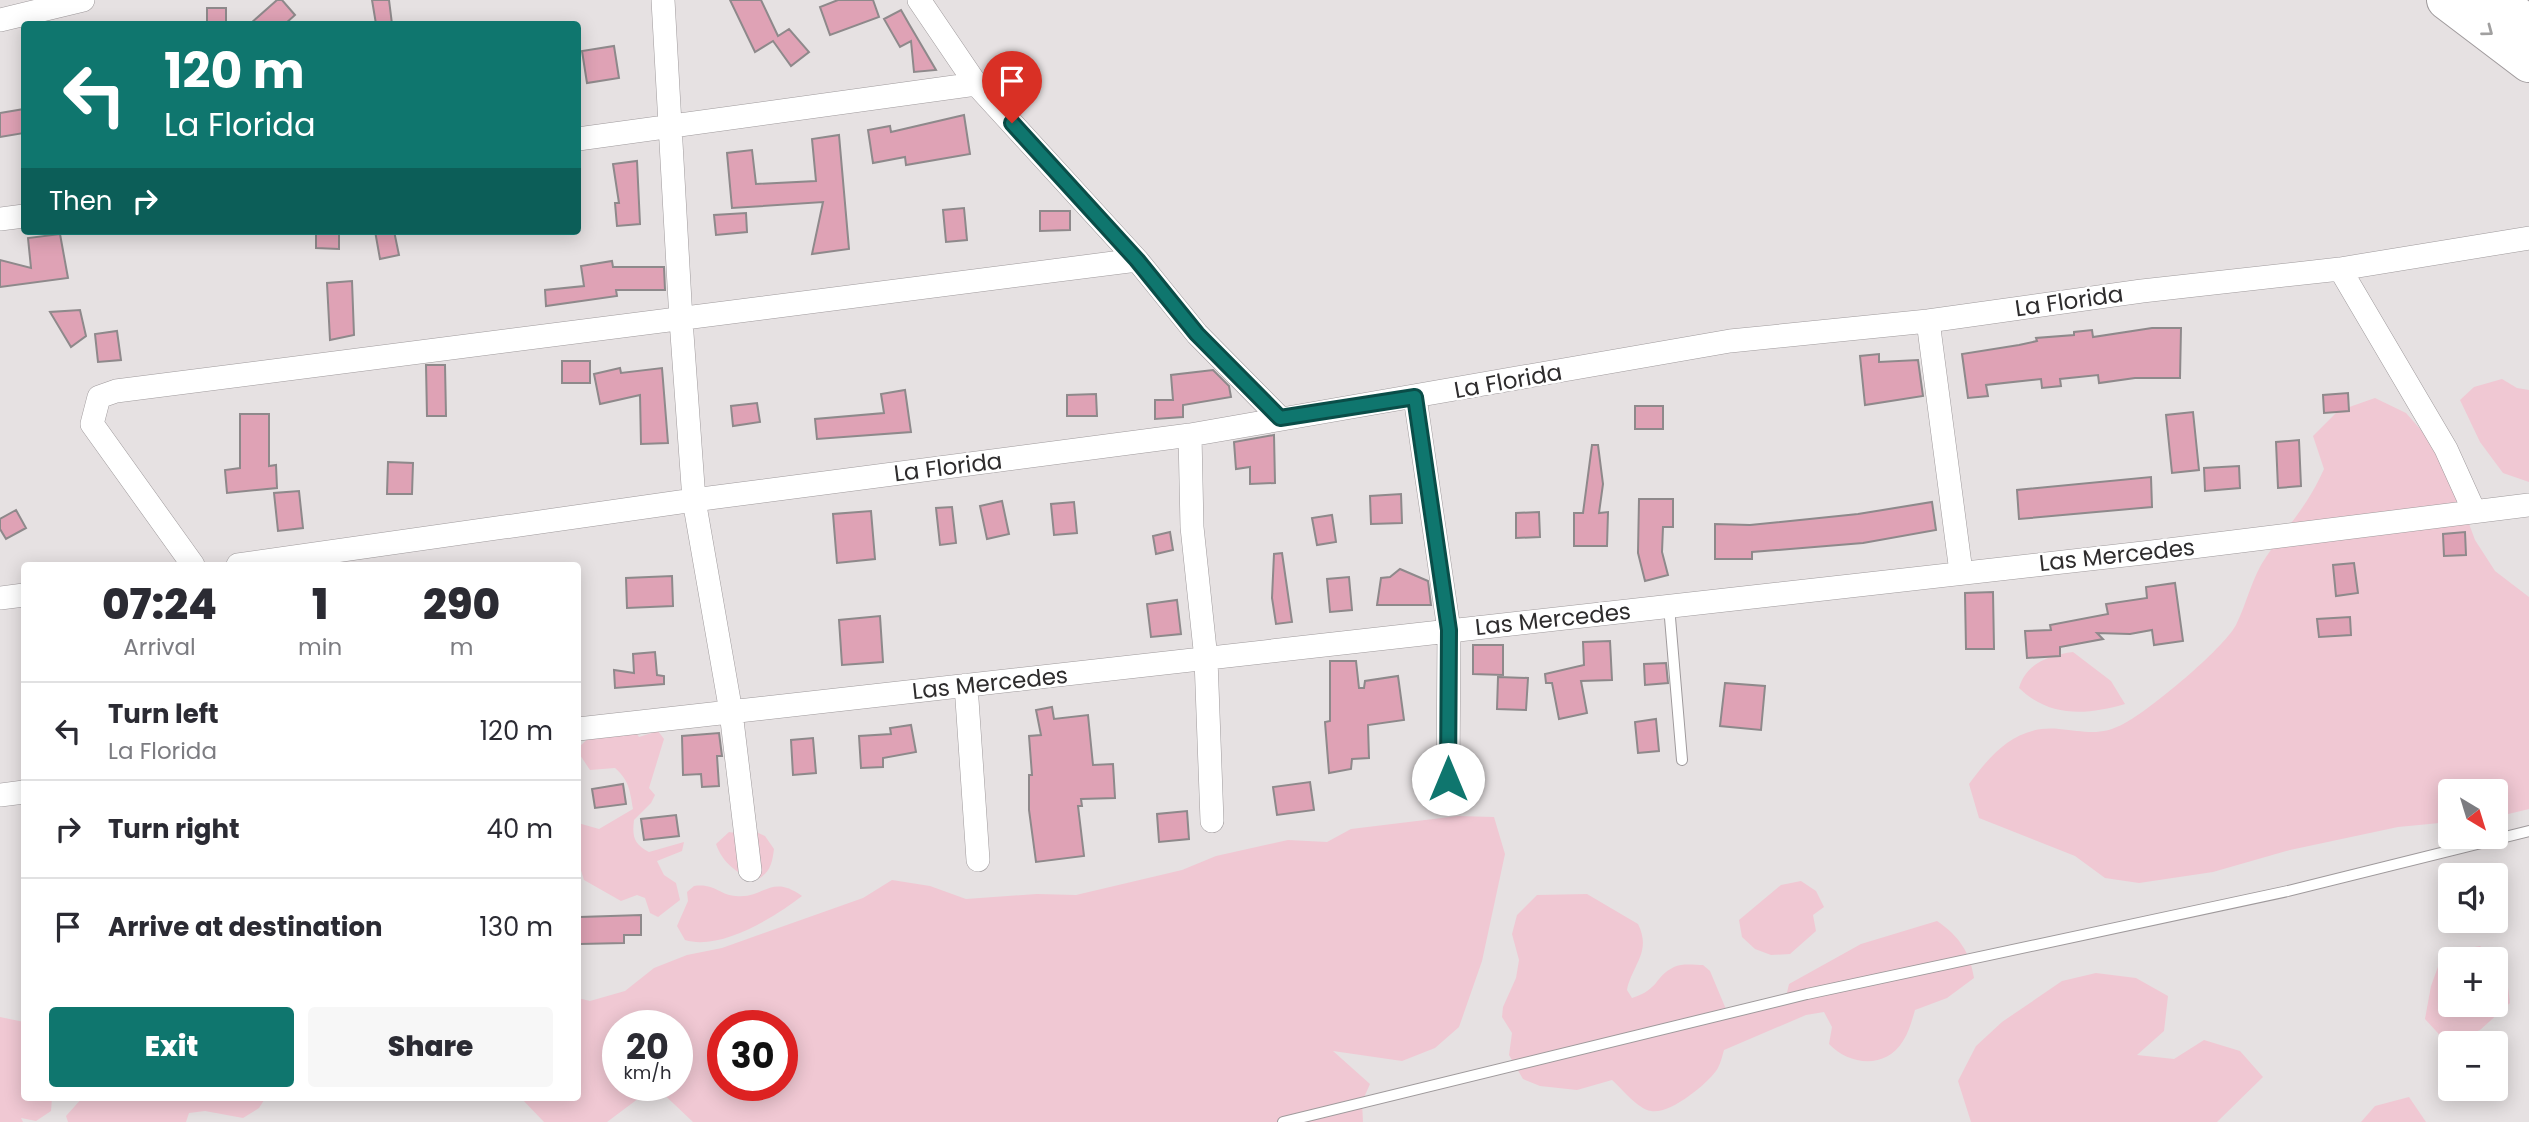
<!DOCTYPE html>
<html lang="en">
<head>
<meta charset="utf-8">
<style>
  body { margin:0; font-family:Poppins,sans-serif; background:#f7f7f7; color:#2b2b33; height:100vh; display:flex; flex-direction:column; font-size:26px; white-space:nowrap }
  * { box-sizing:border-box; margin:0 }
  p { font-size:23px; color:#7c7c81 }
  .icon { flex:none; width:38px; height:38px; fill:none; stroke:currentColor; stroke-width:2; stroke-linecap:round; stroke-linejoin:round }
  .map { position:relative; flex:1; overflow:hidden }
  .panel { position:absolute; left:21px; top:562px; width:560px; height:539px; display:flex; flex-direction:column; background:#fff; border-radius:7px; box-shadow:0 4px 18px #0003 }
  .panel>* { flex:none }
  .top-card { position:absolute; left:21px; top:21px; width:560px; height:214px; border-radius:7px; box-shadow:0 4px 18px #0003; background:#0f766e; color:#fff; overflow:hidden }
  .needle { width:46px; rotate:142deg }
  .tools { position:absolute; left:2438px; top:779px; display:grid; gap:14px }
  .tools a { display:grid; place-items:center; width:70px; height:70px; border-radius:7px; background:#fff; box-shadow:0 4px 18px #0003; font-size:35px }
  .speed { position:absolute; left:602px; top:1010px; display:flex; gap:14px; font-size:35px; font-weight:700; text-align:center }
  .speed>* { display:grid; place-content:center; width:91px; height:91px; border-radius:50%; background:#fff; box-shadow:0 4px 18px #0003; line-height:1 }
  .speed small { font-size:18px; font-weight:400 }
  .speed .limit { border:10px solid #d22; background:#fff; color:#111 }
  .pin { position:absolute; display:grid; place-items:center; width:60px; height:60px; color:#fff; margin:-72px -30px; border-radius:50% 50% 50% 0; rotate:-45deg; box-shadow:0 0 7px #0007 }
  .pin .icon { rotate:45deg }
  .me { position:absolute; width:77px; margin:-38px; rotate:0deg; stroke-linejoin:round; filter:drop-shadow(0 0 5px #0008) }
  .turn { display:flex; align-items:center; gap:24px; height:147px; padding:0 28px; font-size:32px }
  .turn .icon { width:91px; height:91px; stroke-width:2.5 }
  .turn b { display:block; font-size:49px; line-height:60px }
  .then { display:flex; align-items:center; height:66px; padding:0 28px; background:#0003; gap:14px; font-size:26px }
  .eta { display:flex; justify-content:space-evenly; align-items:center; height:119px; text-align:center }
  .eta b { font-size:42px; font-weight:800; line-height:49px }
  .primary-button { display:flex; gap:14px; margin-top:auto; padding:14px 28px }
  .primary-button a { flex:1; height:80px; border-radius:7px; background:#0f766e; color:#fff; font-size:28px; font-weight:800; line-height:80px; text-align:center }
  .primary-button a+a { background:#f7f7f7; color:#2b2b33 }
  ul { padding:0; list-style:none }
  li { display:flex; align-items:center; gap:21px; height:98px; padding:0 28px; border-top:2px solid #e1e1e2 }
  li div { flex:1 }
  li b { display:block; font-size:26px }
  li em { font-style:normal }
  .map>svg:first-child { display:block }
</style>
</head>
<body>
<div class="map">
<svg width="2529" height="1122" viewBox="0 0 2529 1122">
  <rect width="100%" height="100%" fill="#e6e1e2"/>
  <path fill="#f0c8d3" fill-rule="evenodd" d="M2502,379L2517,388L2529,390V482L2503,473L2480,442L2460,400L2474,387Z
    M2375,398L2406,413L2429,439L2448,467L2475,540L2495,571L2529,597V809L2496,817V791H2450V822L2398,827L2290,850L2213,872L2139,883L2105,878L2075,856L1979,818L1969,784C1992,753 2016,725 2059,729C2085,731 2100,737 2125,723C2150,710 2223,649 2236,625C2247,603 2252,577 2266,557C2289,524 2307,507 2324,469L2313,436L2338,411Z
    M2073,652L2111,681L2125,704C2087,715 2050,718 2019,688C2026,663 2050,655 2073,652Z
    M634,730L639,737L658,731L664,739L649,788L655,795L651,803L634,820C632,837 634,844 649,852L684,842L682,851L657,861L664,875L676,883L680,900L658,917L650,913L645,898L637,895L621,901L584,880L578,861V823L599,829L633,809C630,791 629,780 615,768L590,770L580,755V746L593,734Z
    M1458,816L1494,817L1505,854L1482,961L1459,1027L1435,1048L1402,1061L1333,1051L1370,1084L1362,1102L1363,1122H693L655,1086L607,1122H544L520,1097H578V998L590,1001L625,991L654,968L687,955L722,948L863,898L892,880L930,886L966,899L1037,894L1076,895L1182,870L1216,856L1288,840L1327,842L1351,829ZM618,1026H677V1085H618ZM723,1026H782V1085H723Z
    M729,832L748,835L756,832L765,836L774,849C772,863 771,870 760,878C740,879 722,862 716,844Z
    M1801,881L1816,891L1824,907L1813,915L1816,931L1790,954L1771,955L1755,949L1742,937L1739,920L1781,885Z
    M694,886C715,883 719,895 736,896C764,899 771,873 802,896C775,917 720,951 685,940L677,926L688,901L687,892Z
    M1587,894L1638,924C1652,952 1632,965 1627,990L1632,998C1660,989 1654,977 1674,967C1682,963 1695,965 1703,965L1710,971L1728,1014L1785,1001L1789,984L1861,944L1937,921C1959,936 1970,952 1974,978L1947,998L1915,1010C1912,1020 1909,1032 1903,1041C1885,1070 1849,1065 1829,1044L1832,1027L1824,1012L1806,1015L1724,1050C1722,1057 1720,1066 1716,1071C1706,1085 1669,1115 1651,1111C1638,1109 1622,1089 1612,1080L1577,1090L1540,1086L1523,1079L1509,1055L1512,1033L1502,1017L1503,1007L1516,978L1519,960L1512,934L1517,915L1537,895Z
    M2480,946L2494,959H2450V1004H2496V960L2506,970L2510,1003L2480,1030L2447,1043L2425,1019L2431,986L2443,953Z
    M2096,973L2136,978L2168,996L2164,1031L2137,1055L2174,1059L2204,1040L2240,1051L2263,1077L2217,1122H1971L1958,1081L1976,1046L2002,1022L2062,981Z
    M0,1017L24,1022V1097H52L51,1111L36,1121L21,1118L23,1122H0Z
    M83,1097H266L259,1108L243,1118L205,1111L189,1113L186,1122H68L66,1116Z
    M2409,1097L2426,1122H2361L2375,1106Z"/>
  <path fill="#dfa2b5" stroke="#8e898b" stroke-width="2" d="M277,0H282L295,15L285,24H250Z
    M372,0H389L392,24H376Z
    M730,0H761L778,36L789,29L809,52L791,66L773,41L755,52Z
    M838,0H873L879,17L830,35L820,7Z
    M207,8H226V24H207Z
    M901,10L909,24L936,70L914,72L911,41L900,47L884,19Z
    M614,46L619,78L587,83L582,51Z
    M24,109V133L0,137V113Z
    M964,115L970,154L906,165L905,157L873,163L868,130L890,126L891,132Z
    M839,135L849,249L812,254L823,202L732,208L727,153L752,150L756,184L816,181L812,139Z
    M637,161L640,224L617,226L615,203H619L613,164Z
    M964,208L967,240L946,242L943,210Z
    M1040,211H1070V230L1040,231Z
    M746,213L747,232L716,235L714,215Z
    M316,231H339V249L316,248Z
    M375,231H394L399,255L380,259Z
    M60,234L68,278L0,287V260L31,268L28,238Z
    M612,261L613,267H664L665,290H616L617,296L546,306L545,290L584,286L581,266Z
    M352,281L354,335L330,340L327,283Z
    M80,310L86,336L71,347L50,312Z
    M2152,328H2181L2180,378H2135L2099,383L2098,375L2060,379L2061,386L2042,388L2041,379L1986,385L1988,396L1968,398L1962,354L2019,345L2037,341L2036,338L2074,335V332L2092,330L2093,337Z
    M117,331L121,360L98,362L95,334Z
    M1879,354V362L1918,360L1923,396L1865,405L1860,356Z
    M562,361H590V383H562Z
    M426,365H445L446,416H427Z
    M620,368L621,373L662,368L668,443L641,444L640,395L600,404L594,374Z
    M1213,370L1229,386L1231,397L1183,405V417L1155,419V400H1173L1171,375Z
    M905,390L911,432L817,439L815,419L884,413L881,394Z
    M2348,393L2349,411L2324,413L2323,395Z
    M1096,394L1097,416H1067V395Z
    M757,403L760,422L733,426L731,406Z
    M1635,406H1663V429H1635Z
    M2193,412L2199,470L2172,473L2166,415Z
    M240,414H269V466L276,465L277,488L227,493L225,470L240,468Z
    M1274,435L1275,483L1250,484V467L1236,469L1234,442Z
    M2299,440L2301,486L2278,488L2276,442Z
    M1592,445H1598L1603,484L1599,513L1608,512L1607,546H1574V513H1583Z
    M388,462L413,463L412,494H387Z
    M2239,466L2240,488L2205,491L2204,468Z
    M2151,477L2152,507L2019,519L2017,490Z
    M299,491L303,528L278,531L274,493Z
    M1401,494L1402,523L1371,524L1370,496Z
    M1639,499H1673V527H1663L1662,552L1668,575L1645,581L1638,553Z
    M1002,501L1009,534L987,539L980,506Z
    M1074,502L1077,533L1054,535L1051,504Z
    M1932,502L1936,530L1863,543L1752,552V559H1715V524L1750,525L1858,514Z
    M952,507L956,543L940,545L936,508Z
    M16,510L26,528L6,539L0,529V519Z
    M871,511L875,559L837,563L833,514Z
    M1539,512L1540,537L1516,538V513Z
    M1332,515L1336,542L1317,545L1312,518Z
    M1170,532L1173,550L1156,554L1153,536Z
    M2465,532L2466,555L2444,556L2443,534Z
    M1282,553L1292,622L1276,624L1272,598L1274,554Z
    M2354,563L2358,593L2336,596L2333,565Z
    M1400,569L1428,581L1431,605H1377L1381,578L1390,577Z
    M672,576L673,606L627,608L626,578Z
    M1349,577L1352,610L1330,612L1327,579Z
    M2175,583L2183,641L2154,645L2152,630L2130,634L2097,633L2103,639L2060,647V656L2027,658L2025,631L2051,630L2050,625L2108,614L2106,604L2147,598L2146,587Z
    M1993,592L1994,649H1966L1965,593Z
    M1177,600L1181,634L1151,637L1147,604Z
    M880,616L883,662L842,665L839,620Z
    M2350,617L2351,635L2319,637L2317,619Z
    M1610,641L1612,680L1581,681L1587,713L1559,719L1552,683H1546L1545,674L1584,665L1583,642Z
    M1473,645H1503V675L1473,674Z
    M655,652L657,675L664,676V684L615,688L614,670L634,673L633,654Z
    M1330,661H1356L1359,688H1364L1365,681L1398,676L1404,720L1368,725L1369,758L1352,759L1351,769L1329,773L1325,722L1330,721Z
    M1666,663L1668,683L1645,685L1644,664Z
    M1498,677L1528,678L1526,710L1497,709Z
    M1725,683L1765,686L1761,730L1720,726Z
    M1052,707L1054,719L1088,715L1093,765L1113,764L1115,798L1081,799L1082,806H1078L1084,856L1036,862L1029,810V775H1032L1029,736L1041,735L1036,710Z
    M1656,719L1659,751L1638,753L1635,722Z
    M911,725L916,752L883,758V767L861,768L859,736L891,734L890,728Z
    M719,733L722,756H717L719,786L702,787L701,774L683,775L682,736Z
    M813,738L816,773L793,775L791,740Z
    M1310,782L1314,810L1277,815L1273,787Z
    M623,784L626,804L595,808L592,789Z
    M1187,811L1189,839L1159,842L1157,814Z
    M676,815L679,836L644,840L641,819Z
    M641,915V935H624V943L580,944V917Z"/>
  <g fill="none" stroke-linecap="round" stroke-linejoin="round">
    <g stroke="#9f9a9c" stroke-width="12">
      <path id="lane" d="M1669,606L1682,760
        M1283,1122L1807,994L2288,891L2529,831"/>
    </g>
    <g stroke="#9f9a9c" stroke-width="24">
      <path id="street" d="M663,0L681,320L694,500L731,712L750,870
        M919,0L976,84L1137,260L1197,334L1280,418
        M0,20L83,0
        M578,139L976,84
        M0,219L24,216
        M2340,269L2446,449L2474,511
        M1928,321L1961,572
        M1415,397L1449,630L1448,779
        M1190,435L1192,527L1206,659L1212,821
        M193,565L92,424L99,397L116,391L1137,260
        M238,565L694,500L1190,435L1730,341L1928,321L2142,291L2340,269L2529,238
        M0,598L24,595
        M966,685L978,860
        M578,729L2152,552L2529,505
        M0,795L24,792"/>
    </g>
    <g stroke="#9f9a9c" stroke-width="40">
      <path id="highway" d="M2446,0L2529,63
        M2495,0L2529,25"/>
    </g>
    <use href="#lane" stroke="#fff" stroke-width="10"/>
    <use href="#street" stroke="#fff" stroke-width="23"/>
    <use href="#highway" stroke="#fff" stroke-width="38"/>
  </g>
  <defs><path id="oneway-chevron" d="M-2-3.5L2.5 0L-2 3.5" fill="none" stroke-width="1.6" stroke-linecap="round" stroke-linejoin="round" transform="scale(1.75)"/></defs>
  <use stroke="#a1a0a0" href="#oneway-chevron" transform="translate(2488 31) rotate(37)"/>
  <g fill="none" stroke-linecap="round" stroke-linejoin="round">
    <g stroke="#0a4d48" stroke-width="18">
      <path id="route" d="M1012,123L1137,260L1197,334L1280,418L1415,397L1449,630L1448,779"/>
    </g>
    <use href="#route" stroke="#0f766e" stroke-width="12"/>
  </g>
  <g text-anchor="middle" stroke-width="5" stroke-linejoin="round" paint-order="stroke">
    <g font-size="23" fill="#2e2c2d" stroke="#fff">
      <text transform="translate(2069 301) rotate(-8)" y="8">La Florida</text>
      <text transform="translate(1508 381) rotate(-10)" y="8">La Florida</text>
      <text transform="translate(948 467) rotate(-7)" y="8">La Florida</text>
      <text transform="translate(2117 555) rotate(-6)" y="8">Las Mercedes</text>
      <text transform="translate(1553 619) rotate(-6)" y="8">Las Mercedes</text>
      <text transform="translate(990 683) rotate(-6)" y="8">Las Mercedes</text>
    </g>
  </g>
</svg>
<div class="tools">
<a><svg class="needle" viewBox="-14 -14 28 28"><path d="M0-13l5 13h-10z" fill="#e53935"/><path d="M0 13l5-13h-10z" fill="#7c7c81"/></svg></a>
<a><svg class="icon" aria-label="sound" viewBox="0 0 24 24"><path d="M4 9h4l5-4v14l-5-4H4zM17 9q2 3 0 6"/></svg></a>
<a>+</a>
<a>−</a>
</div>
<div class="speed"><div>20<small>km/h</small></div><div class="limit">30</div></div>
<div class="pin" style="left:1012px;top:123px;background:#d93025"><svg class="icon" aria-label="arrive" viewBox="0 0 24 24"><path d="M6 21V4h12l-3 4 3 4H6"/></svg></div>
<svg class="me" style="left:1448px;top:779px" viewBox="-20 -20 40 40"><circle r="19" fill="#fff"/><path d="M0-13L10 11 0 6-10 11z" fill="#0f766e"/></svg>
<div class="top-card">
<div class="turn"><svg class="icon" aria-label="left" viewBox="0 0 24 24"><path d="M17 20v-9H6M10 6l-5 5 5 5"/></svg><div><b>120 m</b>La Florida</div></div>
<div class="then">Then<svg class="icon" aria-label="right" viewBox="0 0 24 24"><path d="M7 20v-9h11M14 6l5 5-5 5"/></svg></div>
</div>
<section class="panel">
<div class="eta">
<div><b>07:24</b><p>Arrival</p></div>
<div><b>1</b><p>min</p></div>
<div><b>290</b><p>m</p></div>
</div>
<ul>
<li><svg class="icon" aria-label="left" viewBox="0 0 24 24"><path d="M17 20v-9H6M10 6l-5 5 5 5"/></svg><div><b>Turn left</b><p>La Florida</p></div><em>120 m</em></li>
<li><svg class="icon" aria-label="right" viewBox="0 0 24 24"><path d="M7 20v-9h11M14 6l5 5-5 5"/></svg><div><b>Turn right</b></div><em>40 m</em></li>
<li><svg class="icon" aria-label="arrive" viewBox="0 0 24 24"><path d="M6 21V4h12l-3 4 3 4H6"/></svg><div><b>Arrive at destination</b></div><em>130 m</em></li>
</ul>
<div class="primary-button"><a>Exit</a><a>Share</a></div>
</section>
</div>
</body>
</html>
